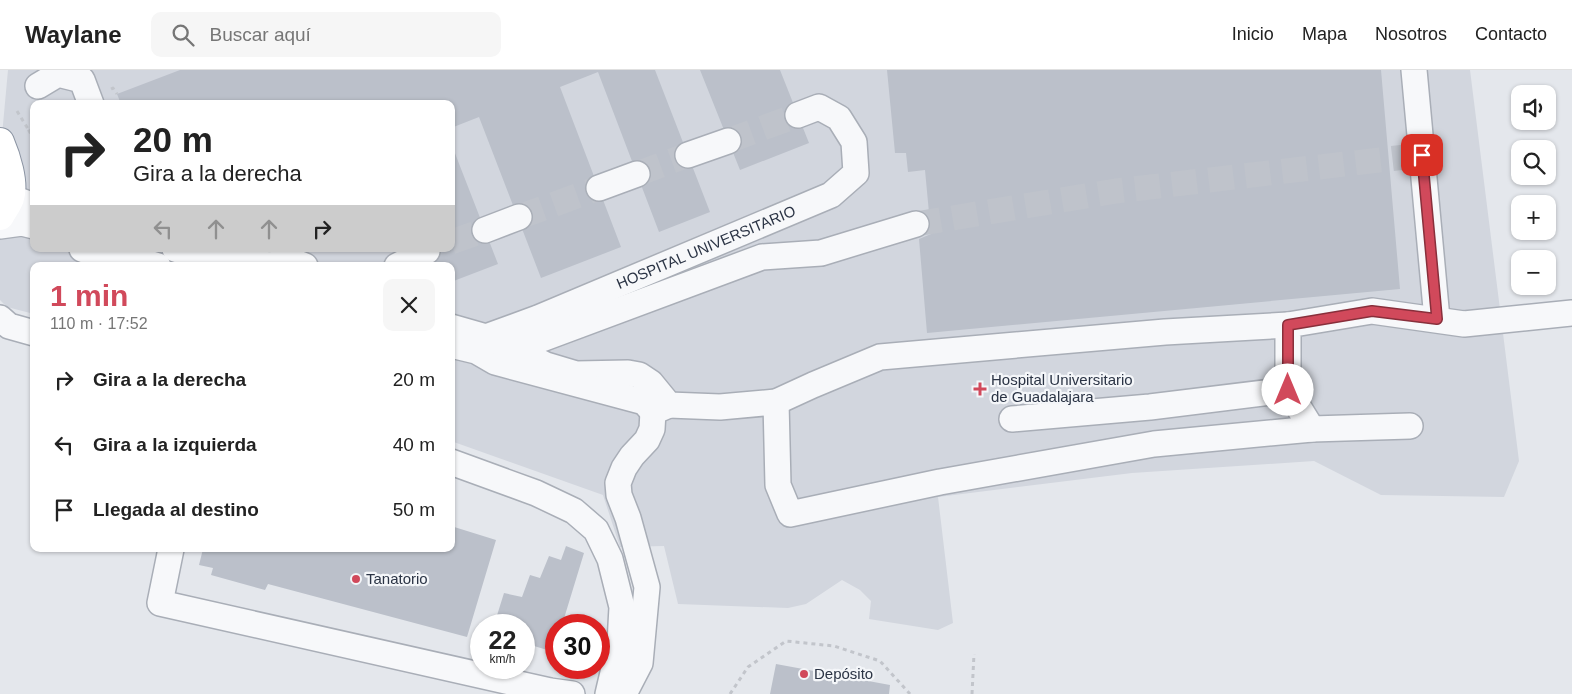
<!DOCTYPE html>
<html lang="es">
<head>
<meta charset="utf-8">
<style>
  body { margin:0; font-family:Helvetica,sans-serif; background:#f6f6f6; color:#222; height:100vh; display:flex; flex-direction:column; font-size:19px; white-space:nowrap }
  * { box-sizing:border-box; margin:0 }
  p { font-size:16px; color:#767676 }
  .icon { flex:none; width:28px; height:28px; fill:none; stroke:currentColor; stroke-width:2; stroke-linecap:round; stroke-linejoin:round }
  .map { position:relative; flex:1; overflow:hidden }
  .sheet { position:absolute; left:30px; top:192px; width:425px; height:290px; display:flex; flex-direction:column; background:#fff; border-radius:10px; box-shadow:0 1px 4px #0004 }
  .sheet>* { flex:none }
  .hud { position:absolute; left:30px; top:30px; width:425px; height:152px; border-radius:10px; box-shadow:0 1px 4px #0004; background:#fff; color:#222; overflow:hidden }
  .fabs { position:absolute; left:1511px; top:15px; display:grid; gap:10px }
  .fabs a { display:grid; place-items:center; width:45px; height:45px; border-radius:10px; background:#fff; box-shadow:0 1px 4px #0004; font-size:25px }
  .speed { position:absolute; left:470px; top:544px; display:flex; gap:10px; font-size:25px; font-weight:700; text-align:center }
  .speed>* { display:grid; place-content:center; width:65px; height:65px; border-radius:50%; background:#fff; box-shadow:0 1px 4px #0004; line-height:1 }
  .speed small { font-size:12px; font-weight:400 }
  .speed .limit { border:8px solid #d22; background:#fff; color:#111 }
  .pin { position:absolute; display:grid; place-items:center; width:42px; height:42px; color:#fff; margin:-21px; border-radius:10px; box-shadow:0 2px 8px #0006 }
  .me { position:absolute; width:55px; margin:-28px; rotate:0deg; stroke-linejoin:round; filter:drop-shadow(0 0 4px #0008) }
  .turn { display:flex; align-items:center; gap:18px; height:105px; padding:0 20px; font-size:22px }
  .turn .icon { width:65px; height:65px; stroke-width:2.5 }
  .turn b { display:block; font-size:35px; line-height:42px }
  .lanes { display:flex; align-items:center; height:48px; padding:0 20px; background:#0003; justify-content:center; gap:25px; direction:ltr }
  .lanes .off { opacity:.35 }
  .round { display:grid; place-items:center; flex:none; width:52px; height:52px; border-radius:10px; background:#f6f6f6 }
  .headline { display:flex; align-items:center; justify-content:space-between; height:85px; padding:0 20px }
  h1 { font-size:30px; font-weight:700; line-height:38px; color:#d1495b }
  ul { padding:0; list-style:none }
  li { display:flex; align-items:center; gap:15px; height:65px; padding:0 20px }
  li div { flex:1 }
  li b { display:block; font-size:19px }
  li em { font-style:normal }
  header { display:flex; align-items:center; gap:30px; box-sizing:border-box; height:70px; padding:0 25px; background:#fff; border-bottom:1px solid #e0e0e0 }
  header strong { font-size:24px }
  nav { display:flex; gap:28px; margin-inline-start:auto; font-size:18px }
  .search { width:350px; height:45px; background:#f6f6f6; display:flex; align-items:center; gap:12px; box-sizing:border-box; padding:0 18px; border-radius:10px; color:#767676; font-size:19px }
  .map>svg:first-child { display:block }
</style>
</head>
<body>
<header>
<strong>Waylane</strong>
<div class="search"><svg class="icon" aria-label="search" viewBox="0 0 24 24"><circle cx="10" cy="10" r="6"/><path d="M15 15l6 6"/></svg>Buscar aquí</div>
<nav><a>Inicio</a><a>Mapa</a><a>Nosotros</a><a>Contacto</a></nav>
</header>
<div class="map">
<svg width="1572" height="624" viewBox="0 0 1572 624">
  <rect width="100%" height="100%" fill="#e4e7ec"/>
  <path fill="#d2d6de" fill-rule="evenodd" d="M8,0H1470L1519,391L1504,427L1381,425L1314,391L1132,403L938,427L953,553L938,560L869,549L871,531L860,520L842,510L806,534L788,538L678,534L664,476L620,477L603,425L451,371V196H34V244L7,237L0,230V87ZM34,34H451V179H34Z"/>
  <path fill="#bbc0ca" d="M180,0H655L710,142L659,162L598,2L560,17L621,177L541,208L479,47L451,58V34H121L117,24Z
    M700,0H780L809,73L740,100Z
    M887,0H1381L1400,219L927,263L919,169L931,164L925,100L908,102L906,83H895Z
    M451,73L498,194L451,212V196H433L426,179H451Z
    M451,456L496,470L467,567L268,514L265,520L211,505L213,498L199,495L203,479H451Z
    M566,476L584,483L562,555H556V573L554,582L524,573V555H494L504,523L522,527L530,505L540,508L549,486L561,490Z
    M776,594L890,615L889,624H770Z"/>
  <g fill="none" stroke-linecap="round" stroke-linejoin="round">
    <path stroke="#bfc3cb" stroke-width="25" stroke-dasharray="25 12" stroke-linecap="butt" d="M728,71L798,45
      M637,104L688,85
      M519,147L599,118
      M916,154L1116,121L1422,85
      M451,172L485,160"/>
    <g stroke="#a9aeb7" stroke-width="28">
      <g id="minor">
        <path d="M1414,0L1437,249"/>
        <path d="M38,16L58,4L82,10L91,34"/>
        <path d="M688,85L728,71"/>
        <path d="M599,118L637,104"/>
        <path d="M10,127L34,136"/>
        <path d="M0,156L22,153L34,156"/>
        <path d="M485,160L519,147"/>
        <path d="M82,179C91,183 98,183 107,179"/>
        <path d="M175,179L201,188L272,195"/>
        <path d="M106,180L158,196"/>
        <path d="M271,196C282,189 293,190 305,196"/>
        <path d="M397,196L427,181"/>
        <path d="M0,248L9,256L34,263"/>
        <path id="s1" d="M451,257L486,267L538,248L831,125L856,103L854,72L839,48L819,37L798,45"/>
        <path d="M486,267L515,279L546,295L576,304L628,303L639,305L651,313L669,335L720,337L776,332L813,315L880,287L1165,262L1288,255"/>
        <path d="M451,275L476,281L495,292L644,332L653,342"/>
        <path d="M505,279H515L762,187L821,183L916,154"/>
        <path d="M1288,320V255L1372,241L1464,254L1572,243"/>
        <path d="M776,332L778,415L790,444L940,412L1154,374L1312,359L1410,356"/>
        <path d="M1012,349L1150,337L1288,320L1312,359"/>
        <path d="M451,392L536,423L574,441L596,460L610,489L622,537L620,573L608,624"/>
        <path d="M171,479L160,533L550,621L572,624"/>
        <path d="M619,624L625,622L640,593L647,517L628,448L619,425L618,413L624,398L632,386L647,370L652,359L653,342L669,335"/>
      </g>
    </g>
    <g stroke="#8b94a3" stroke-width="30">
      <path id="highway" d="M0,72C6,86 15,113 10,128C8,134 3,140 0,146"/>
    </g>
    <path stroke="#c2c5cb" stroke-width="3" stroke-dasharray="4 4" stroke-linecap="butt" d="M111,19L113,18L117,24
      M17,41L28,59
      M34,55L28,59L34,69
      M730,624L748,597L786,571L834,576L880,591L910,624
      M972,624L974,584"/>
    <use href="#minor" stroke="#f7f8fa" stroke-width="25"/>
    <use href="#highway" stroke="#fff" stroke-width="28"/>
  </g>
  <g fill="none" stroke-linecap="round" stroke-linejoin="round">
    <g stroke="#882f3b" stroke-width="12">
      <path id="route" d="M1288,320V255L1372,241L1437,249L1422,85"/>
    </g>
    <use href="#route" stroke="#d1495b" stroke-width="9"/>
  </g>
  <g fill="#d1495b" stroke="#f4f6f9" stroke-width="2">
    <path d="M977.5 311.5h5v5h5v5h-5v5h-5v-5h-5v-5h5z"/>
    <circle cx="356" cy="509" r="5"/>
    <circle cx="804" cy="604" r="5"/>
  </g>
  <g text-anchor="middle" stroke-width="4.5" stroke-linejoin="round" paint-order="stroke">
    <g font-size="15" fill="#2b3445" stroke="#f4f6f9">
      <text dy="5" stroke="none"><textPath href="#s1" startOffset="274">HOSPITAL UNIVERSITARIO</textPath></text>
    </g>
    <g font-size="15" fill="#2b3445" stroke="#f4f6f9" text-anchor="start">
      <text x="991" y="315">Hospital Universitario<tspan x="991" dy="17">de Guadalajara</tspan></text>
      <text x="366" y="514">Tanatorio</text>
      <text x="814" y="609">Depósito</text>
    </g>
  </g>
</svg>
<div class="fabs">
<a><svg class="icon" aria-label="sound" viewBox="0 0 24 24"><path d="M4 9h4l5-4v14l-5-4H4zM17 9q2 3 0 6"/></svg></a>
<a><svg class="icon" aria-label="search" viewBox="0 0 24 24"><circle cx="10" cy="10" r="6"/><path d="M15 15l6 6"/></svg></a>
<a>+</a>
<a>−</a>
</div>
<div class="speed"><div>22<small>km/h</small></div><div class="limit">30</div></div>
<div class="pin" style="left:1422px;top:85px;background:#d93025"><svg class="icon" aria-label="arrive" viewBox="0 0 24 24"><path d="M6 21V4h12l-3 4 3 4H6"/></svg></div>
<svg class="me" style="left:1288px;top:320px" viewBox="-20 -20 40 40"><circle r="19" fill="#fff"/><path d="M0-13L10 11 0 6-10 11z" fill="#d1495b"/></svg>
<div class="hud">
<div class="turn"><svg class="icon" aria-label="right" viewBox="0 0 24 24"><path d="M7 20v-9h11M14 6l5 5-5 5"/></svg><div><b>20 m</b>Gira a la derecha</div></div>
<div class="lanes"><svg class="icon off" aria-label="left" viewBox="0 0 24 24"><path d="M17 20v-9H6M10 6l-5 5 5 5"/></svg><svg class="icon off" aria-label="ahead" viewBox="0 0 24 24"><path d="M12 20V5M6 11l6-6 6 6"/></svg><svg class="icon off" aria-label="ahead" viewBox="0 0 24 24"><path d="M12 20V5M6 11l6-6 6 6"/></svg><svg class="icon" aria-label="right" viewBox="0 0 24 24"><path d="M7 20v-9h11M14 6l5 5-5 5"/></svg></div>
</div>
<section class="sheet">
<div class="headline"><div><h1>1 min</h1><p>110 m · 17:52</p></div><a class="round"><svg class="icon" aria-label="close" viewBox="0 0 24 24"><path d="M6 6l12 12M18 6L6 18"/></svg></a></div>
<ul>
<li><svg class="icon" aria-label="right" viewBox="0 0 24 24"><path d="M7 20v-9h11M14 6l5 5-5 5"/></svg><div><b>Gira a la derecha</b></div><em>20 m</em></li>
<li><svg class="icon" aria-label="left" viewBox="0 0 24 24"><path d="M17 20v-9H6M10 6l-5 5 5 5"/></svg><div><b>Gira a la izquierda</b></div><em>40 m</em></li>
<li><svg class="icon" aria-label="arrive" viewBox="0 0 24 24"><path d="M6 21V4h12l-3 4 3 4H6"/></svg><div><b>Llegada al destino</b></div><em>50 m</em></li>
</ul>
</section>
</div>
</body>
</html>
